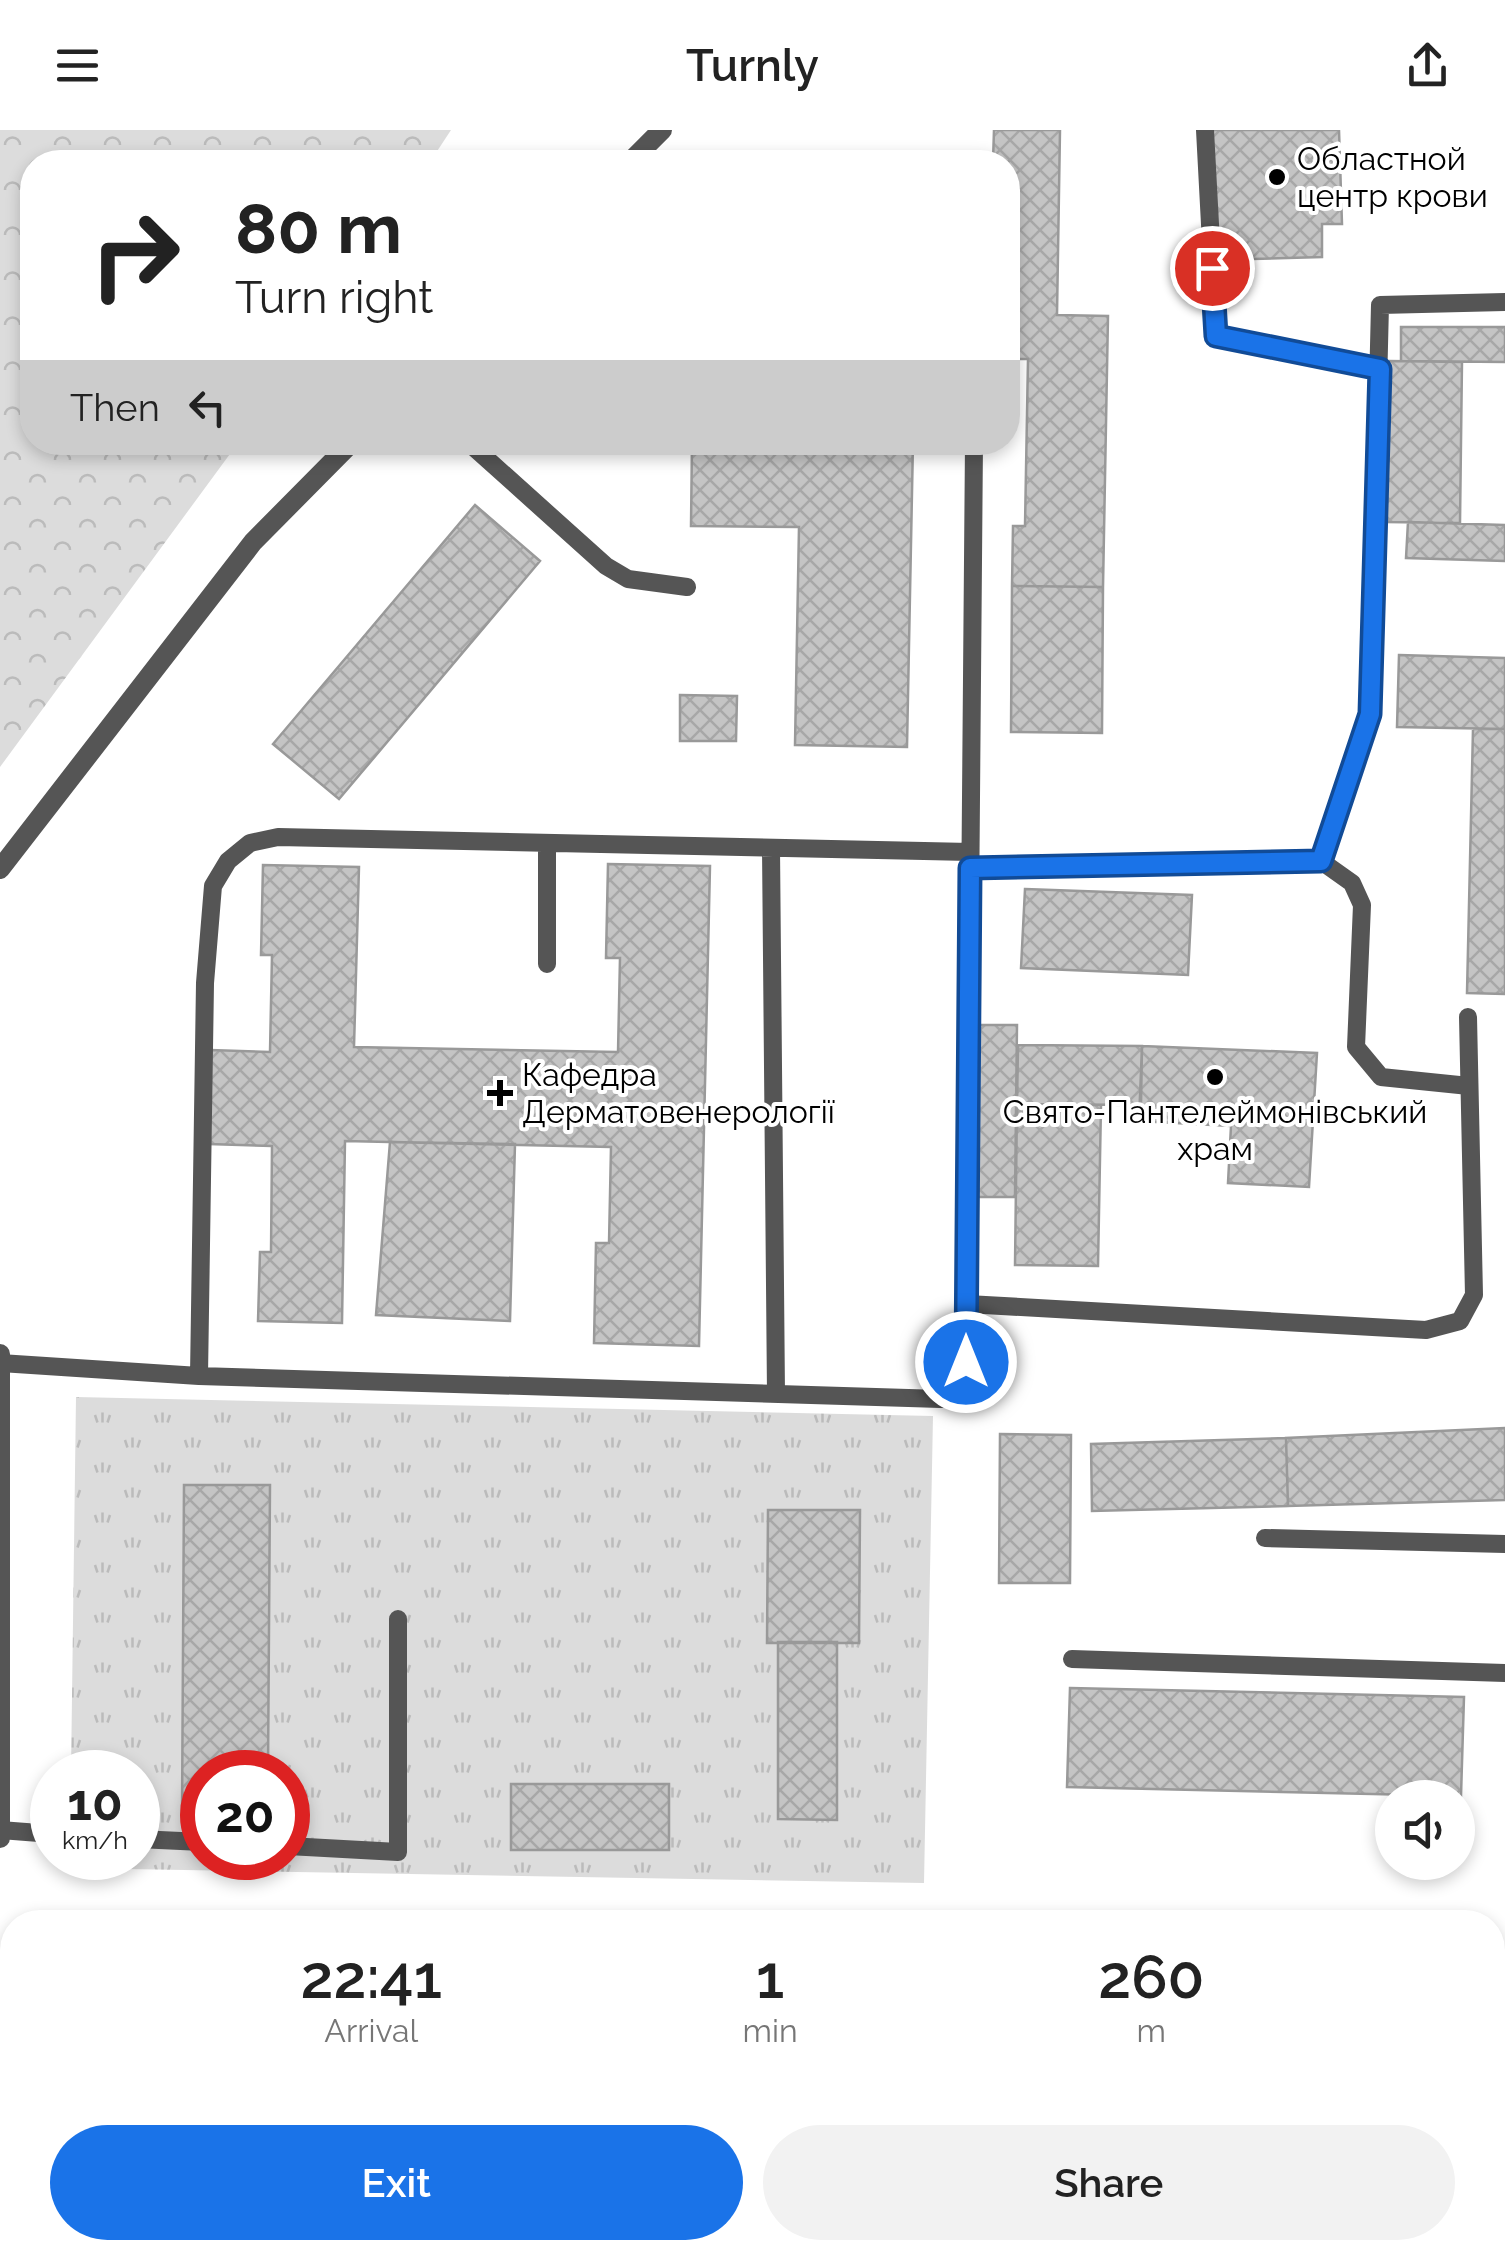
<!DOCTYPE html>
<html lang="en">
<head>
<meta charset="utf-8">
<style>
  body { margin:0; font-family:Raleway,sans-serif; background:#f2f2f2; color:#222; height:100vh; display:flex; flex-direction:column; font-size:38px; white-space:nowrap }
  * { box-sizing:border-box; margin:0 }
  p { font-size:32px; color:#767676 }
  .icon { flex:none; width:55px; height:55px; fill:none; stroke:currentColor; stroke-width:2; stroke-linecap:round; stroke-linejoin:round }
  .map { position:relative; flex:1; overflow:hidden }
  .details { position:absolute; left:0px; top:1780px; width:1505px; height:350px; display:flex; flex-direction:column; background:#fff; border-radius:40px 40px 0 0; box-shadow:0 5px 15px #0003 }
  .details>* { flex:none }
  .top-card { position:absolute; left:20px; top:20px; width:1000px; height:305px; border-radius:40px; box-shadow:0 5px 15px #0003; background:#fff; color:#222; overflow:hidden }
  .controls { position:absolute; left:1375px; top:1650px; display:grid; gap:20px }
  .controls a { display:grid; place-items:center; width:100px; height:100px; border-radius:50%; background:#fff; box-shadow:0 5px 15px #0003; font-size:50px }
  .speed { position:absolute; left:30px; top:1620px; display:flex; gap:20px; font-size:50px; font-weight:700; text-align:center }
  .speed>* { display:grid; place-content:center; width:130px; height:130px; border-radius:50%; background:#fff; box-shadow:0 5px 15px #0003; line-height:1 }
  .speed small { font-size:25px; font-weight:400 }
  .speed .limit { border:15px solid #d22; background:#fff; color:#111 }
  .pin { position:absolute; display:grid; place-items:center; width:85px; height:85px; color:#fff; margin:-42px; border:5px solid #fff; border-radius:50%; box-shadow:0 2px 10px #0007 }
  .me { position:absolute; width:110px; margin:-55px; rotate:0deg; stroke-linejoin:round; filter:drop-shadow(0 0 8px #0008) }
  .turn { display:flex; align-items:center; gap:35px; height:210px; padding:0 50px; font-size:45px }
  .turn .icon { width:130px; height:130px; stroke-width:2.5 }
  .turn b { display:block; font-size:70px; line-height:85px }
  .then { display:flex; align-items:center; height:95px; padding:0 50px; background:#0003; gap:20px; font-size:38px }
  .eta { display:flex; justify-content:space-evenly; align-items:center; height:170px; text-align:center }
  .eta b { font-size:60px; font-weight:600; line-height:70px }
  .primary-button { display:flex; gap:20px; margin-top:auto; padding:20px 50px }
  .primary-button a { flex:1; height:115px; border-radius:60px; background:#1a73e8; color:#fff; font-size:40px; font-weight:600; line-height:115px; text-align:center }
  .primary-button a+a { background:#f2f2f2; color:#222 }
  header { display:flex; justify-content:space-between; align-items:center; height:130px; padding:0 50px; background:#fff; font-size:45px; font-weight:600 }
  .map>svg:first-child { display:block }
</style>
</head>
<body>
<header><svg class="icon" aria-label="menu" viewBox="0 0 24 24"><path d="M4 6h16M4 12h16M4 18h16"/></svg>Turnly<svg class="icon" aria-label="share" viewBox="0 0 24 24"><path d="M12 15V3M7 8l5-5 5 5M5 13v7h14v-7"/></svg></header>
<div class="map">
<svg width="1505" height="2130" viewBox="0 0 1505 2130">
  <defs>
    <pattern id="grass-tufts" width="24" height="20" patternUnits="userSpaceOnUse" patternTransform="scale(2.5)"><rect width="24" height="20" fill="#dcdcdc"/><path d="M3 7l-1-3M5 7V3M7 7l1-3M15 17l-1-3M17 17v-4M19 17l1-3" fill="none" stroke="#bbb"/></pattern>
    <pattern id="forest-crowns" width="20" height="18" patternUnits="userSpaceOnUse" patternTransform="scale(2.5)"><rect width="20" height="18" fill="#dcdcdc"/><path d="M2 6a3 3 0 1 1 6 0M12 15a3 3 0 1 1 6 0" fill="none" stroke="#bbb"/></pattern>
    <pattern id="building-cross-hatch" width="8" height="8" patternUnits="userSpaceOnUse" patternTransform="scale(2.5)"><rect width="8" height="8" fill="#c4c4c4"/><path d="M0 0l8 8M0 8l8-8" fill="none" stroke="#a7a7a7"/></pattern>
  </defs>
  <rect width="100%" height="100%" fill="#fff"/>
  <path fill="url(#grass-tufts)" fill-rule="evenodd" d="M76,1267L933,1286L924,1753L70,1738V1728H138V1642H71ZM202,1642H288V1728H202Z"/>
  <path fill="url(#forest-crowns)" d="M0,0H451L430,32H32V312L238,313L0,637Z"/>
  <path fill="url(#building-cross-hatch)" stroke="#999" stroke-width="2.5" d="M994,0H1060L1057,185L1108,186L1103,457L1012,456L1013,396H1025L1028,229H1008V32H993Z
    M1212,0H1339L1342,94H1322V127L1215,130Z
    M1401,197H1505V232L1401,231Z
    M1388,231L1462,232L1460,393L1386,392Z
    M692,312H913L907,617L795,615L799,397L691,396Z
    M475,375L540,431L339,669L273,614Z
    M1408,392L1505,395V431L1406,428Z
    M1012,456L1103,457L1102,603L1011,602Z
    M1399,525L1505,528V599L1397,597Z
    M680,565L737,566L736,611H680Z
    M1473,599H1505V864L1467,863Z
    M608,734L710,736L699,1216L594,1213L596,1113H609L611,1017L345,1011L342,1193L258,1191L260,1122H271L272,1016L209,1014L211,920L270,922L272,825H261L263,735L359,737L354,917L618,922L620,828H606Z
    M1025,759L1192,765L1188,845L1021,838Z
    M975,895H1017L1015,1067H974Z
    M1018,915L1142,916L1141,975L1017,974Z
    M1142,916L1317,923L1309,1057L1228,1053L1231,996L1139,991Z
    M1017,974L1101,975L1098,1136L1015,1135Z
    M390,1012L515,1014L510,1191L376,1185Z
    M1505,1298V1370L1288,1376L1286,1308Z
    M1000,1304L1071,1305L1070,1453H999Z
    M1286,1308L1288,1376L1092,1381L1091,1314Z
    M184,1355H270L268,1642H202V1688L182,1687Z
    M768,1380H860L859,1513H767Z
    M778,1512H837V1690L778,1689Z
    M1070,1558L1464,1567L1461,1666L1067,1657Z
    M511,1654H669V1720H511Z
    M102,2118H176V2130H102Z
    M434,2118H498V2130H434Z
    M588,2118H760V2130H588Z
    M894,2118H963L962,2130H893Z"/>
  <g fill="none" stroke-linecap="round" stroke-linejoin="round">
    <path stroke="#555" stroke-width="18" d="M1205,0L1216,207L1379,239
      M468,312L606,436L628,449L687,457
      M547,714V834
      M771,718L776,1264
      M1321,731L1370,584L1380,175L1505,172
      M970,738L1321,731L1352,753L1362,775L1356,917L1381,947L1469,956
      M967,1174L1426,1200L1460,1191L1474,1165L1468,887
      M0,1233L199,1246L941,1269L966,1260L974,312
      M199,1246L205,853L213,756L228,731L250,713L278,707L970,722
      M1265,1408L1505,1414
      M1072,1529L1505,1543
      M0,1700L52,1704
      M138,1709L202,1712
      M288,1716L398,1722V1489"/>
    <path stroke="#555" stroke-width="20" d="M630,32L662,0
      M0,739L253,412L352,312
      M0,1224V1708"/>
  </g>
  <g fill="none" stroke-linecap="round" stroke-linejoin="round">
    <g stroke="#114b97" stroke-width="25">
      <path id="route" d="M966,1232L970,738L1321,731L1370,584L1380,239L1216,206L1212,138"/>
    </g>
    <use href="#route" stroke="#1a73e8" stroke-width="18"/>
  </g>
  <g fill="#000" stroke="#fff" stroke-width="4">
    <circle cx="1277" cy="47" r="10"/>
    <circle cx="1215" cy="947" r="10"/>
    <path d="M495 948h10v10h10v10h-10v10h-10v-10h-10v-10h10z"/>
  </g>
  <g text-anchor="middle" stroke-width="8" stroke-linejoin="round" paint-order="stroke">
    <g font-size="32" fill="#000" stroke="#fff" text-anchor="start">
      <text x="1297" y="40">Областной<tspan x="1297" dy="37">центр крови</tspan></text>
      <text x="522" y="956">Кафедра<tspan x="522" dy="37">Дерматовенерології</tspan></text>
      <text x="1215" y="993" text-anchor="middle">Свято-Пантелеймонівський<tspan x="1215" dy="37">храм</tspan></text>
    </g>
  </g>
</svg>
<div class="controls">
<a><svg class="icon" aria-label="sound" viewBox="0 0 24 24"><path d="M4 9h4l5-4v14l-5-4H4zM17 9q2 3 0 6"/></svg></a>
</div>
<div class="speed"><div>10<small>km/h</small></div><div class="limit">20</div></div>
<div class="pin" style="left:1212px;top:138px;background:#d93025"><svg class="icon" aria-label="arrive" viewBox="0 0 24 24"><path d="M6 21V4h12l-3 4 3 4H6"/></svg></div>
<svg class="me" style="left:966px;top:1232px" viewBox="-20 -20 40 40"><circle r="17" fill="#1a73e8" stroke="#fff" stroke-width="3"/><path d="M0-11L8 9 0 5-8 9z" fill="#fff"/></svg>
<div class="top-card">
<div class="turn"><svg class="icon" aria-label="right" viewBox="0 0 24 24"><path d="M7 20v-9h11M14 6l5 5-5 5"/></svg><div><b>80 m</b>Turn right</div></div>
<div class="then">Then<svg class="icon" aria-label="left" viewBox="0 0 24 24"><path d="M17 20v-9H6M10 6l-5 5 5 5"/></svg></div>
</div>
<section class="details">
<div class="eta">
<div><b>22:41</b><p>Arrival</p></div>
<div><b>1</b><p>min</p></div>
<div><b>260</b><p>m</p></div>
</div>
<div class="primary-button"><a>Exit</a><a>Share</a></div>
</section>
</div>
</body>
</html>
